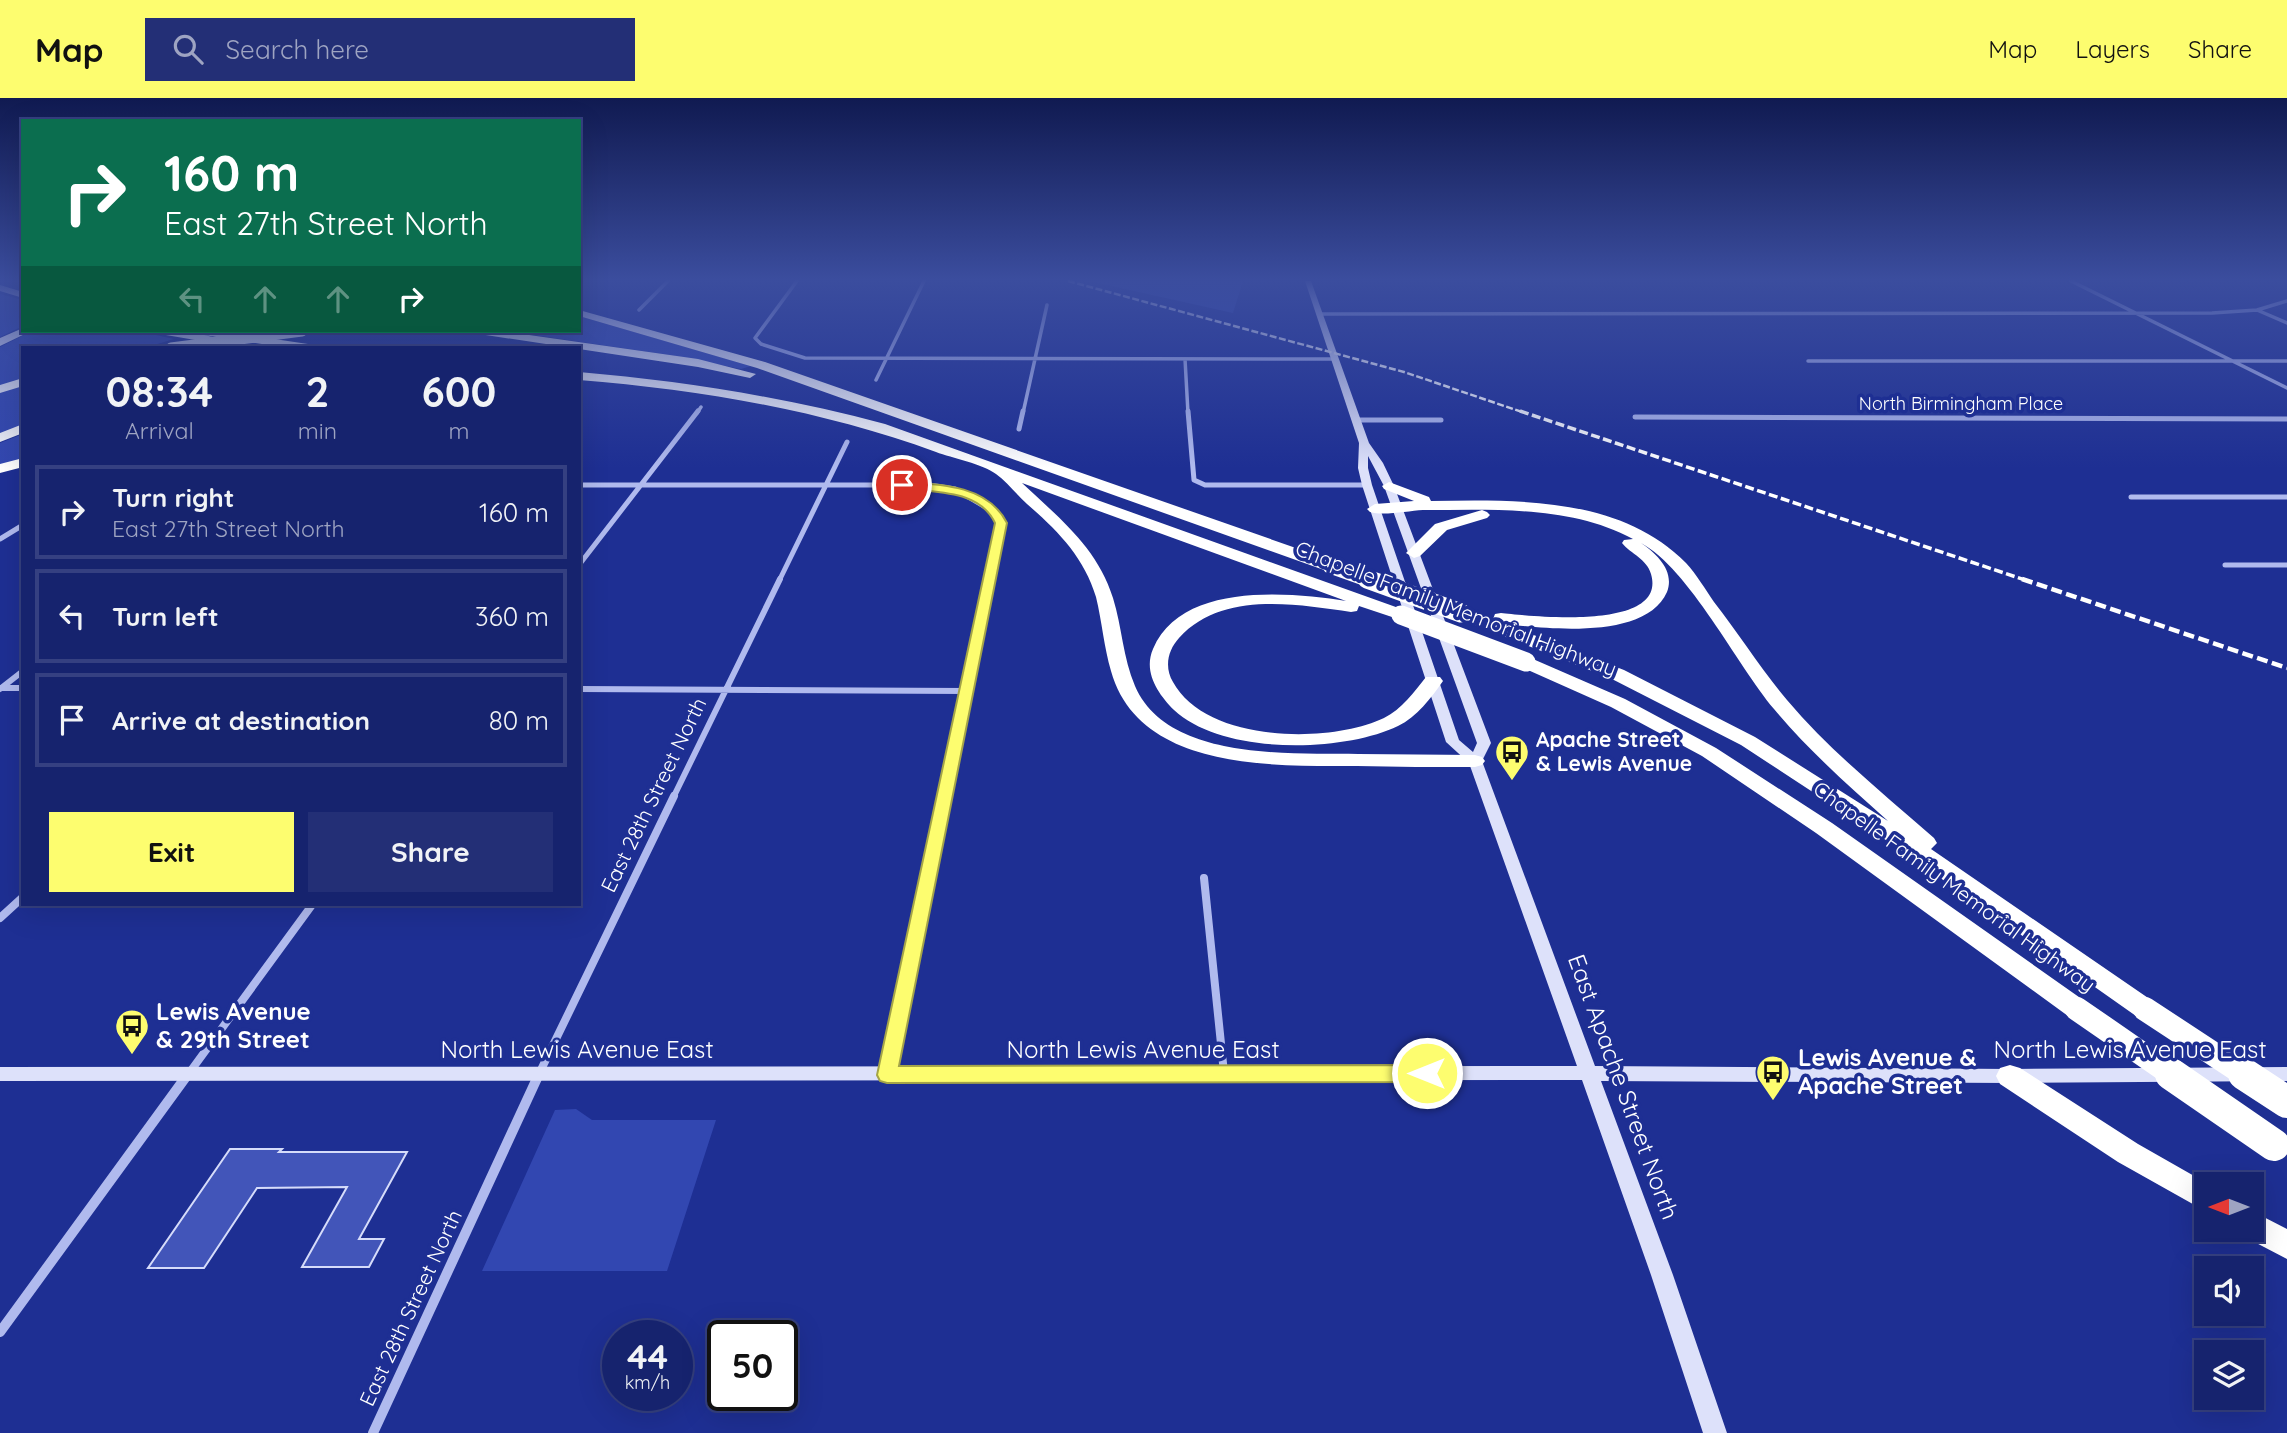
<!DOCTYPE html>
<html lang="en">
<head>
<meta charset="utf-8">
<style>
  body { margin:0; font-family:Quicksand,sans-serif; background:#232f76; color:#f1f3f6; height:100vh; display:flex; flex-direction:column; font-size:26px; white-space:nowrap }
  * { box-sizing:border-box; margin:0 }
  p { font-size:23px; color:#9ea4c2 }
  .icon { flex:none; width:38px; height:38px; fill:none; stroke:currentColor; stroke-width:2; stroke-linecap:round; stroke-linejoin:round }
  .map { position:relative; flex:1; overflow:hidden }
  .details { position:absolute; left:21px; top:248px; width:560px; height:560px; display:flex; flex-direction:column; background:#16236e; border-radius:0px; box-shadow:0 7px 28px #0002,0 0 0 2px #354081 }
  .details>* { flex:none }
  .guide { position:absolute; left:21px; top:21px; width:560px; height:214px; border-radius:0px; box-shadow:0 7px 28px #0002,0 0 0 2px #354081; background:#0b6e4f; color:#fff; overflow:hidden }
  .needle { width:46px; rotate:270deg }
  .controls { position:absolute; left:2194px; top:1074px; display:grid; gap:14px }
  .controls a { display:grid; place-items:center; width:70px; height:70px; border-radius:0px; background:#16236e; box-shadow:0 7px 28px #0002,0 0 0 2px #354081; font-size:35px }
  .speed { position:absolute; left:602px; top:1222px; display:flex; gap:14px; font-size:35px; font-weight:700; text-align:center }
  .speed>* { display:grid; place-content:center; width:91px; height:91px; border-radius:50%; background:#16236e; box-shadow:0 7px 28px #0002,0 0 0 2px #354081; line-height:1 }
  .speed small { font-size:18px; font-weight:400 }
  .speed .limit { border:4px solid #111; border-radius:10px; background:#fff; color:#111 }
  .pin { position:absolute; display:grid; place-items:center; width:60px; height:60px; color:#fff; margin:-30px; border:4px solid #fff; border-radius:50%; box-shadow:0 2px 7px #0007 }
  .me { position:absolute; width:77px; margin:-38px; rotate:270deg; stroke-linejoin:round; filter:drop-shadow(0 0 5px #0008) }
  .turn { display:flex; align-items:center; gap:24px; height:147px; padding:0 28px; font-size:32px }
  .turn .icon { width:91px; height:91px; stroke-width:2.5 }
  .turn b { display:block; font-size:49px; line-height:60px }
  .lanes { display:flex; align-items:center; height:66px; padding:0 28px; background:#0003; justify-content:center; gap:35px; direction:ltr }
  .lanes .off { opacity:.35 }
  .eta { display:flex; justify-content:space-evenly; align-items:center; height:119px; text-align:center }
  .eta b { font-size:42px; font-weight:700; line-height:49px }
  .button { display:flex; gap:14px; margin-top:auto; padding:14px 28px }
  .button a { flex:1; height:80px; border-radius:0px; background:#fdfd6f; color:#111; font-size:28px; font-weight:700; line-height:80px; text-align:center }
  .button a+a { background:#232f76; color:#f1f3f6 }
  ul { padding:0; list-style:none }
  li { display:flex; align-items:center; gap:21px; height:94px; margin:0 14px 10px; padding:0 14px; border:4px solid #354081; border-radius:0px }
  li div { flex:1 }
  li b { display:block; font-size:26px }
  li em { font-style:normal }
  header { display:flex; align-items:center; gap:42px; box-sizing:border-box; height:98px; padding:0 35px; background:#fdfd6f; color:#111 }
  header strong { font-size:33px }
  nav { display:flex; gap:38px; margin-inline-start:auto; font-size:24px }
  .search { width:490px; height:63px; background:#232f76; display:flex; align-items:center; gap:18px; box-sizing:border-box; padding:0 24px; border-radius:0px; color:#9ea4c2; font-size:26px }
  .map>svg:first-child { display:block }
</style>
</head>
<body>
<header>
<strong>Map</strong>
<div class="search"><svg class="icon" aria-label="search" viewBox="0 0 24 24"><circle cx="10" cy="10" r="6"/><path d="M15 15l6 6"/></svg>Search here</div>
<nav><a>Map</a><a>Layers</a><a>Share</a></nav>
</header>
<div class="map">
<svg width="2287" height="1335" viewBox="0 0 2287 1335">
  <rect width="100%" height="100%" fill="#1e2f93"/>
  <path fill="#3247b1" d="M1089,183H1243L1233,215Z
    M0,196L23,202V228L0,239Z
    M579,218L751,268L741,271L676,258L507,233H579Z
    M32,233H138L174,241L144,250H23V282L0,288V249Z
    M23,287V327L0,336V293Z
    M23,336V362L0,369V345Z
    M576,1011L592,1022H716L667,1173H482L555,1012Z"/>
  <path fill="#4255b9" stroke="#d6dcfa" stroke-width="2" d="M230,1051H282L279,1054H407L359,1141H384L369,1169H302L347,1089L257,1090L204,1170H148Z"/>
  <g fill="none" stroke-linecap="round" stroke-linejoin="round">
    <path stroke="#b0baee" stroke-width="3.5" d="M797,183L755,240L761,246L805,260L1335,261
      M2071,183L2287,290
      M639,212L668,183
      M2257,212L2287,225
      M1319,216L2212,215L2257,212L2287,203
      M1185,261L1188,315
      M1808,263H2287
      M876,282L924,183
      M697,315L701,309
      M1023,315L1047,207"/>
    <path stroke="#b0baee" stroke-width="5" d="M1188,313L1194,382L1205,387H1367
      M1635,319L2287,321
      M1356,322H1441
      M1019,331L1023,313
      M579,387H929L955,391L999,417L1001,425L989,483
      M2131,399H2287
      M0,441L23,427
      M579,467L698,313
      M2225,467H2287
      M779,483L847,344"/>
    <path stroke="#b0baee" stroke-width="6" d="M0,590H23
      M0,591L23,573
      M579,591L966,593
      M673,700L780,481
      M944,700L989,481"/>
    <path stroke="#b0baee" stroke-width="8" d="M1204,780L1224,975
      M0,820L23,799
      M887,977L945,698
      M187,978L312,807
      M538,978L674,698"/>
    <path stroke="#b0baee" stroke-width="10" d="M0,1234L188,976
      M373,1335L539,976"/>
    <path fill="#dde1fa" fill-rule="evenodd" d="M1305,183H1311L1369,345L1383,365L1394,388L1491,645L1482,663L1595,968L2010,971L2287,969V983L2010,985L1601,983L1673,1177L1727,1335H1703L1651,1177L1582,982L0,983V969L1577,968L1469,665L1446,644L1362,387L1358,370L1359,345ZM1368,358L1384,388L1477,645L1473,654L1459,642L1372,387L1368,370Z"/>
    <path fill="#fff" fill-rule="evenodd" d="M0,187L23,194V200L0,193Z
      M579,212L765,264L1336,464L1338,468L1330,473L1324,472L757,270L579,218Z
      M23,230V233H28L27,235L0,248V240Z
      M154,233L199,236L194,233H220L308,246L314,250H287L204,237L217,240L219,242L213,245L160,236Z
      M473,233H501L698,261L756,276L750,280L698,269L479,236Z
      M579,274C683,283 784,299 885,326L1407,513L1410,517L1401,522L1359,508L1357,513L1351,514C1295,506 1222,493 1179,540C1168,552 1164,569 1173,584C1206,645 1330,646 1384,620C1402,611 1414,594 1426,579H1440L1443,583C1431,600 1417,619 1398,628C1342,655 1222,657 1174,612C1158,596 1143,574 1153,551C1181,484 1289,494 1346,503L1022,385C1059,420 1097,449 1113,500C1122,529 1123,560 1135,588C1167,663 1291,655 1358,656C1397,656 1436,657 1475,657L1482,659L1485,663L1482,667L1475,669C1436,669 1396,669 1357,668C1274,668 1139,673 1111,573C1104,549 1102,524 1096,499C1084,459 1058,433 1027,406C1017,397 1007,384 996,376C983,366 952,360 936,354C820,312 702,292 579,282Z
      M23,280V288L0,295V287Z
      M23,326V335L0,344V335Z
      M23,360V369L0,375V366Z
      M1389,384L1429,399L1431,403C1517,402 1620,398 1686,465C1697,477 1705,491 1714,504C1739,536 1761,571 1787,602C1830,653 1884,696 1934,740L1937,745L1931,751L2154,904L2158,911L2154,918L2145,921L2136,918L1895,748L1741,647L1610,580L1455,519L1452,515L1461,510L1493,521L1495,516L1501,515C1529,518 1668,534 1651,476C1647,461 1631,456 1622,445L1624,442L1633,441C1570,407 1493,412 1423,412C1408,413 1383,418 1370,414L1367,411L1375,406L1414,403L1384,391L1382,388ZM1641,445C1689,471 1737,567 1774,611C1808,652 1849,688 1888,723L1755,639L1624,572L1505,526C1548,531 1646,542 1667,494C1675,473 1657,456 1641,445Z
      M1482,412L1487,414L1490,417L1487,420L1447,432L1420,458L1414,460L1406,455L1435,426Z
      M1526,558L1625,601L1716,650L1832,725L2086,904L2090,911L2086,918L2077,921L2068,918L1816,735L1702,658L1611,609L1519,568L1517,564Z
      M2010,967L2020,970L2138,1046L2210,1087H2207V1114L2118,1064L2000,986L1996,978L2000,970Z
      M2252,1113L2287,1131V1161L2241,1137L2239,1132H2252Z"/>
    <path stroke="#fff" stroke-width="2.5" stroke-dasharray="7 2.5" stroke-linecap="butt" d="M1068,183L1404,274L1525,315"/>
    <path stroke="#fff" stroke-width="3.5" stroke-dasharray="9 3.5" stroke-linecap="butt" d="M1520,313L2028,483"/>
    <path stroke="#fff" stroke-width="4.5" stroke-dasharray="11 4.5" stroke-linecap="butt" d="M2022,481L2287,570"/>
    <path stroke="#fff" stroke-width="11" d="M171,250L302,233"/>
    <path stroke="#fff" stroke-width="15" d="M1330,468L1372,483"/>
    <path stroke="#fff" stroke-width="19" d="M1367,481L1461,515
      M1401,517L1526,564"/>
    <path stroke="#fff" stroke-width="24" d="M2077,911L2174,978
      M2145,911L2247,978"/>
    <path stroke="#fff" stroke-width="32" d="M2171,976L2274,1047
      M2244,976L2287,1004"/>
  </g>
  <linearGradient id="sky" x2="0" y2="1"><stop stop-color="#101a51"/><stop offset="0.49" stop-color="#3b4d9e"/><stop offset="1" stop-color="#3b4d9e" stop-opacity="0"/></linearGradient>
  <rect width="2287" height="370" fill="url(#sky)"/>
  <path fill="#fdfd6f" stroke="#a4a448" stroke-width="2" d="M902,384C940,386 988,387 1007,425L899,968L1427,967L1434,969L1437,975L1434,981L1427,984L887,985L880,983L877,977L995,425C978,389 930,396 899,389V385Z"/>
  <defs>
    <g id="bus-pin" transform="scale(1.75)"><path d="M0 17L-7.5 6A9.5 9.5 0 1 1 7.5 6Z" fill="#fdfd6f" stroke="#1e2f93"/><path d="M-5-6H5V4H4V6H2V4H-2V6H-4V4H-5ZM-3.5-4V0h7V-4ZM-3.5 1.2v1.5H-2V1.2ZM2 1.2v1.5H3.5V1.2Z" fill="#111"/></g>
  </defs>
  <g fill-rule="evenodd">
    <use href="#bus-pin" x="1512" y="654"/>
    <use href="#bus-pin" x="132" y="928"/>
    <use href="#bus-pin" x="1773" y="974"/>
  </g>
  <g text-anchor="middle" stroke-width="7" stroke-linejoin="round" paint-order="stroke">
    <g font-size="18" fill="#fff" stroke="#1e2f93">
      <text x="1961" y="312">North Birmingham Place</text>
    </g>
    <g font-size="21" fill="#fff" stroke="#1e2f93">
      <text transform="translate(1456 511) rotate(21)" y="7">Chapelle Family Memorial Highway</text>
      <text transform="translate(654 697) rotate(-64)" y="7">East 28th Street North</text>
      <text transform="translate(1954 789) rotate(36)" y="7">Chapelle Family Memorial Highway</text>
      <text transform="translate(411 1210) rotate(-65)" y="7">East 28th Street North</text>
    </g>
    <g font-size="21" font-weight="bold" fill="#fff" stroke="#1e2f93" text-anchor="start">
      <text x="1536" y="649">Apache Street<tspan x="1536" dy="24">&amp; Lewis Avenue</tspan></text>
    </g>
    <g font-size="24" font-weight="bold" fill="#fff" stroke="#1e2f93" text-anchor="start">
      <text x="156" y="922">Lewis Avenue<tspan x="156" dy="28">&amp; 29th Street</tspan></text>
      <text x="1798" y="968">Lewis Avenue &amp;<tspan x="1798" dy="28">Apache Street</tspan></text>
    </g>
    <g font-size="24" fill="#fff" stroke="#1e2f93">
      <text x="577" y="960">North Lewis Avenue East</text>
      <text x="1143" y="960">North Lewis Avenue East</text>
      <text x="2130" y="960">North Lewis Avenue East</text>
      <text transform="translate(1623 989) rotate(70)" y="8">East Apache Street North</text>
    </g>
  </g>
</svg>
<div class="controls">
<a><svg class="needle" viewBox="-14 -14 28 28"><path d="M0-13l5 13h-10z" fill="#e53935"/><path d="M0 13l5-13h-10z" fill="#9ea4c2"/></svg></a>
<a><svg class="icon" aria-label="sound" viewBox="0 0 24 24"><path d="M4 9h4l5-4v14l-5-4H4zM17 9q2 3 0 6"/></svg></a>
<a><svg class="icon" aria-label="layers" viewBox="0 0 24 24"><path d="M12 4l9 5-9 5-9-5zM3 14l9 5 9-5"/></svg></a>
</div>
<div class="speed"><div>44<small>km/h</small></div><div class="limit">50</div></div>
<div class="pin" style="left:902px;top:387px;background:#d93025"><svg class="icon" aria-label="arrive" viewBox="0 0 24 24"><path d="M6 21V4h12l-3 4 3 4H6"/></svg></div>
<svg class="me" style="left:1427px;top:975px" viewBox="-20 -20 40 40"><circle r="17" fill="#fdfd6f" stroke="#fff" stroke-width="3"/><path d="M0-11L8 9 0 5-8 9z" fill="#fff"/></svg>
<div class="guide">
<div class="turn"><svg class="icon" aria-label="right" viewBox="0 0 24 24"><path d="M7 20v-9h11M14 6l5 5-5 5"/></svg><div><b>160 m</b>East 27th Street North</div></div>
<div class="lanes"><svg class="icon off" aria-label="left" viewBox="0 0 24 24"><path d="M17 20v-9H6M10 6l-5 5 5 5"/></svg><svg class="icon off" aria-label="ahead" viewBox="0 0 24 24"><path d="M12 20V5M6 11l6-6 6 6"/></svg><svg class="icon off" aria-label="ahead" viewBox="0 0 24 24"><path d="M12 20V5M6 11l6-6 6 6"/></svg><svg class="icon" aria-label="right" viewBox="0 0 24 24"><path d="M7 20v-9h11M14 6l5 5-5 5"/></svg></div>
</div>
<section class="details">
<div class="eta">
<div><b>08:34</b><p>Arrival</p></div>
<div><b>2</b><p>min</p></div>
<div><b>600</b><p>m</p></div>
</div>
<ul>
<li><svg class="icon" aria-label="right" viewBox="0 0 24 24"><path d="M7 20v-9h11M14 6l5 5-5 5"/></svg><div><b>Turn right</b><p>East 27th Street North</p></div><em>160 m</em></li>
<li><svg class="icon" aria-label="left" viewBox="0 0 24 24"><path d="M17 20v-9H6M10 6l-5 5 5 5"/></svg><div><b>Turn left</b></div><em>360 m</em></li>
<li><svg class="icon" aria-label="arrive" viewBox="0 0 24 24"><path d="M6 21V4h12l-3 4 3 4H6"/></svg><div><b>Arrive at destination</b></div><em>80 m</em></li>
</ul>
<div class="button"><a>Exit</a><a>Share</a></div>
</section>
</div>
</body>
</html>
